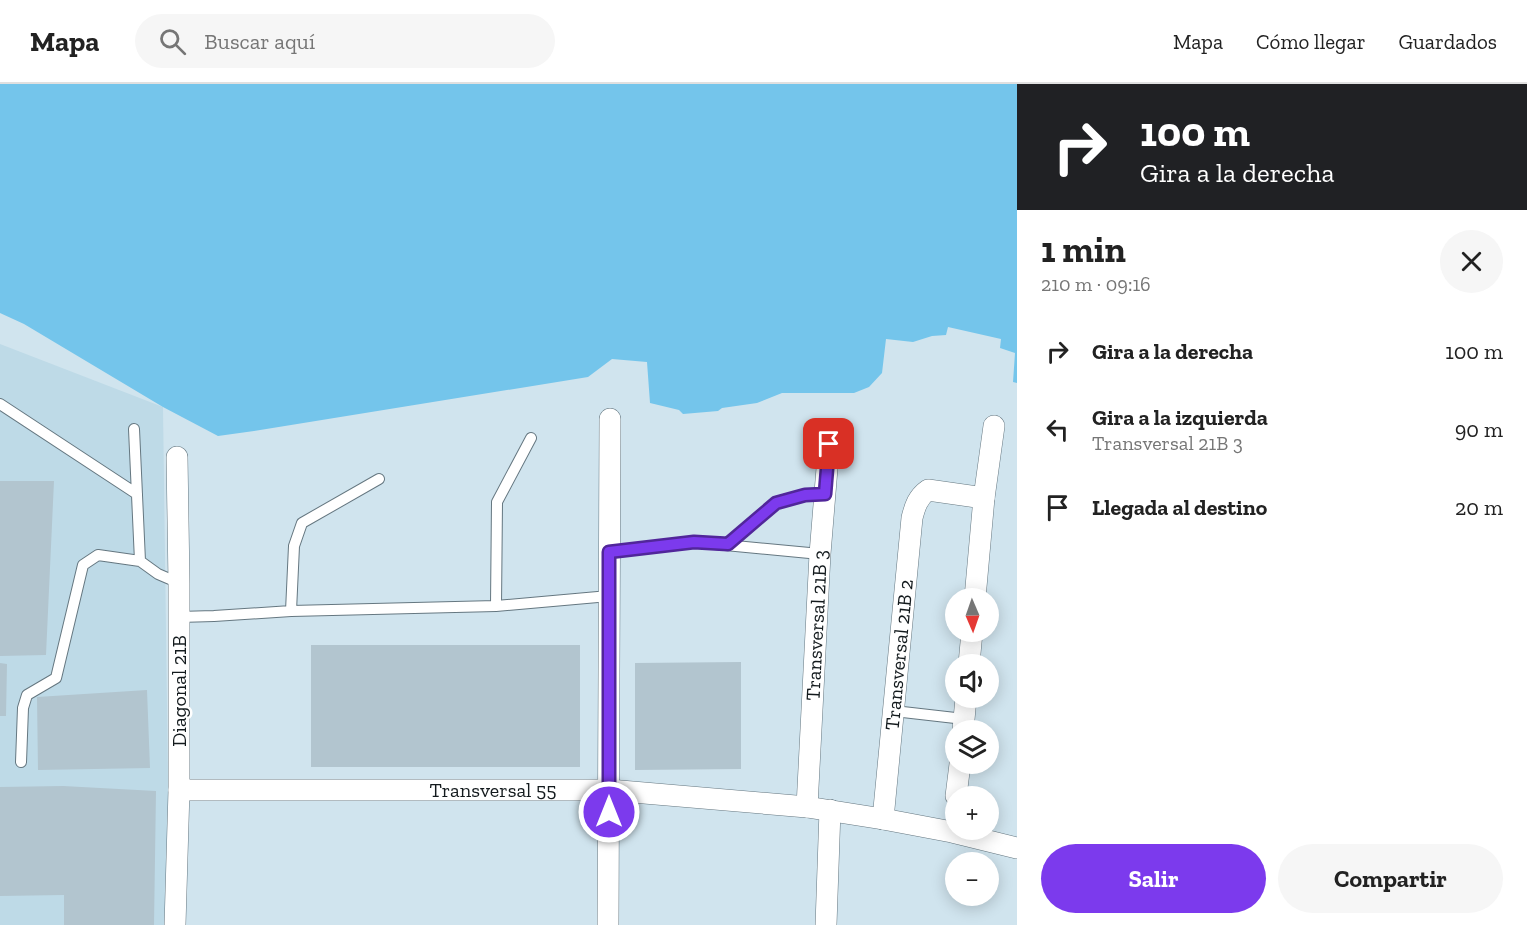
<!DOCTYPE html>
<html lang="es">
<head>
<meta charset="utf-8">
<style>
  body { margin:0; font-family:"Zilla Slab",serif; background:#f6f6f6; color:#222; height:100vh; display:flex; flex-direction:column; font-size:22px; white-space:nowrap }
  * { box-sizing:border-box; margin:0 }
  p { font-size:20px; color:#767676 }
  .icon { flex:none; width:33px; height:33px; fill:none; stroke:currentColor; stroke-width:2; stroke-linecap:round; stroke-linejoin:round }
  .map { position:relative; flex:1; overflow:hidden }
  .drawer { display:flex; flex-direction:column; background:#fff; width:510px }
  .drawer>* { flex:none }
  .banner { background:#202124; color:#fff; overflow:hidden }
  .needle { width:39px; rotate:178deg }
  .fabs { position:absolute; left:945px; top:504px; display:grid; gap:12px }
  .fabs a { display:grid; place-items:center; width:54px; height:54px; border-radius:50%; background:#fff; box-shadow:0 3px 15px #0003; font-size:30px }
  .pin { position:absolute; display:grid; place-items:center; width:51px; height:51px; color:#fff; margin:-26px; border-radius:12px; box-shadow:0 3px 9px #0006 }
  .me { position:absolute; width:66px; margin:-33px; rotate:0deg; stroke-linejoin:round; filter:drop-shadow(0 0 4px #0008) }
  .turn { display:flex; align-items:center; gap:21px; height:126px; padding:0 24px; font-size:27px }
  .turn .icon { width:78px; height:78px; stroke-width:2.5 }
  .turn b { display:block; font-size:42px; line-height:51px }
  .round { display:grid; place-items:center; flex:none; width:63px; height:63px; border-radius:32px; background:#f6f6f6 }
  .overview { display:flex; align-items:center; justify-content:space-between; height:102px; padding:0 24px }
  h1 { font-size:36px; font-weight:700; line-height:45px }
  .primary-button { display:flex; gap:12px; margin-top:auto; padding:12px 24px }
  .primary-button a { flex:1; height:69px; border-radius:36px; background:#7c3aed; color:#fff; font-size:24px; font-weight:700; line-height:69px; text-align:center }
  .primary-button a+a { background:#f6f6f6; color:#222 }
  ul { padding:0; list-style:none }
  li { display:flex; align-items:center; gap:18px; height:78px; padding:0 24px }
  li div { flex:1 }
  li b { display:block; font-size:22px }
  li em { font-style:normal }
  header { display:flex; align-items:center; gap:36px; box-sizing:border-box; height:84px; padding:0 30px; background:#fff; border-bottom:2px solid #e0e0e0 }
  header strong { font-size:28px }
  nav { display:flex; gap:33px; margin-inline-start:auto; font-size:21px }
  .search { width:420px; height:54px; background:#f6f6f6; display:flex; align-items:center; gap:15px; box-sizing:border-box; padding:0 21px; border-radius:33px; color:#767676; font-size:22px }
  main { display:flex; flex:1; min-height:0 }
  .map>svg:first-child { display:block }
</style>
</head>
<body>
<header>
<strong>Mapa</strong>
<div class="search"><svg class="icon" aria-label="search" viewBox="0 0 24 24"><circle cx="10" cy="10" r="6"/><path d="M15 15l6 6"/></svg>Buscar aquí</div>
<nav><a>Mapa</a><a>Cómo llegar</a><a>Guardados</a></nav>
</header>
<main>
<div class="map">
<svg width="1017" height="841" viewBox="0 0 1017 841">
  <rect width="100%" height="100%" fill="#d0e4ee"/>
  <path fill="#bedae7" d="M0,260L163,323L170,841H0Z"/>
  <path fill="#74c5eb" d="M0,0H1017V299L1013,298L1015,269L1000,264L1001,255L948,243L946,251L932,252L913,258L886,255L882,289L869,303L854,309H782L757,319L722,324L718,327L683,330L679,326L650,319L647,278L612,275L588,293L254,347L218,352L163,323L24,240L0,229Z"/>
  <path fill="#b2c5cf" d="M0,397H54L46,571L0,572Z
    M311,561H580V683H311Z
    M741,578V685L635,686V579Z
    M0,579L7,580L6,632H0Z
    M147,606L150,684L38,686L37,613Z
    M63,702L156,707L154,841H64V811L0,812V703Z"/>
  <g fill="none" stroke-linecap="round" stroke-linejoin="round">
    <g stroke="#657780" stroke-width="12">
      <path id="service" d="M0,320L137,410
        M134,345L140,477
        M728,460L776,419L805,411L825,410
        M609,468L694,458L820,470
        M496,522L497,418L531,354
        M291,527L294,462L302,439L379,395
        M179,533L214,532L291,527L496,522L609,512
        M894,627L964,635
        M21,678L23,624L27,611L56,594L83,481L98,471L140,477L158,490L179,499"/>
    </g>
    <g stroke="#657780" stroke-width="22">
      <g id="minor">
        <path d="M975,514L984,414L994,342"/>
        <path d="M969,580L972,548"/>
        <path d="M963,646L966,614"/>
        <path id="s1" d="M179,706H609L807,723L883,735L952,748L1017,764"/>
        <path d="M956,712L960,680"/>
        <path id="s2" d="M807,723L820,470L829,360"/>
        <path id="s3" d="M883,735L912,434C915,422 918,413 928,406L984,414"/>
        <path d="M175,841L179,706V499L177,373"/>
        <path d="M608,841L610,335"/>
        <path d="M826,841L830,726"/>
      </g>
    </g>
    <use href="#service" stroke="#fff" stroke-width="10"/>
    <use href="#minor" stroke="#fff" stroke-width="21"/>
  </g>
  <g fill="none" stroke-linecap="round" stroke-linejoin="round">
    <g stroke="#51269a" stroke-width="15">
      <path id="route" d="M609,728V468L694,458L728,460L776,419L805,411L825,410L829,360"/>
    </g>
    <use href="#route" stroke="#7c3aed" stroke-width="10"/>
  </g>
  <g text-anchor="middle" stroke-width="5" stroke-linejoin="round" paint-order="stroke">
    <g font-size="20" fill="#131a1d" stroke="#fff">
      <text dy="7" stroke="none"><textPath href="#s2" startOffset="182">Transversal 21B 3</textPath></text>
      <text dy="7" stroke="none"><textPath href="#s3" startOffset="165">Transversal 21B 2</textPath></text>
      <text transform="translate(179 607) rotate(-90)" y="7">Diagonal 21B</text>
      <text dy="7" stroke="none"><textPath href="#s1" startOffset="314">Transversal 55</textPath></text>
    </g>
  </g>
</svg>
<div class="fabs">
<a><svg class="needle" viewBox="-14 -14 28 28"><path d="M0-13l5 13h-10z" fill="#e53935"/><path d="M0 13l5-13h-10z" fill="#767676"/></svg></a>
<a><svg class="icon" aria-label="sound" viewBox="0 0 24 24"><path d="M4 9h4l5-4v14l-5-4H4zM17 9q2 3 0 6"/></svg></a>
<a><svg class="icon" aria-label="layers" viewBox="0 0 24 24"><path d="M12 4l9 5-9 5-9-5zM3 14l9 5 9-5"/></svg></a>
<a>+</a>
<a>−</a>
</div>
<div class="pin" style="left:829px;top:360px;background:#d93025"><svg class="icon" aria-label="arrive" viewBox="0 0 24 24"><path d="M6 21V4h12l-3 4 3 4H6"/></svg></div>
<svg class="me" style="left:609px;top:728px" viewBox="-20 -20 40 40"><circle r="17" fill="#7c3aed" stroke="#fff" stroke-width="3"/><path d="M0-11L8 9 0 5-8 9z" fill="#fff"/></svg>
</div>
<section class="drawer">
<div class="banner">
<div class="turn"><svg class="icon" aria-label="right" viewBox="0 0 24 24"><path d="M7 20v-9h11M14 6l5 5-5 5"/></svg><div><b>100 m</b>Gira a la derecha</div></div>
</div>
<div class="overview"><div><h1>1 min</h1><p>210 m · 09:16</p></div><a class="round"><svg class="icon" aria-label="close" viewBox="0 0 24 24"><path d="M6 6l12 12M18 6L6 18"/></svg></a></div>
<ul>
<li><svg class="icon" aria-label="right" viewBox="0 0 24 24"><path d="M7 20v-9h11M14 6l5 5-5 5"/></svg><div><b>Gira a la derecha</b></div><em>100 m</em></li>
<li><svg class="icon" aria-label="left" viewBox="0 0 24 24"><path d="M17 20v-9H6M10 6l-5 5 5 5"/></svg><div><b>Gira a la izquierda</b><p>Transversal 21B 3</p></div><em>90 m</em></li>
<li><svg class="icon" aria-label="arrive" viewBox="0 0 24 24"><path d="M6 21V4h12l-3 4 3 4H6"/></svg><div><b>Llegada al destino</b></div><em>20 m</em></li>
</ul>
<div class="primary-button"><a>Salir</a><a>Compartir</a></div>
</section>
</main>
</body>
</html>
